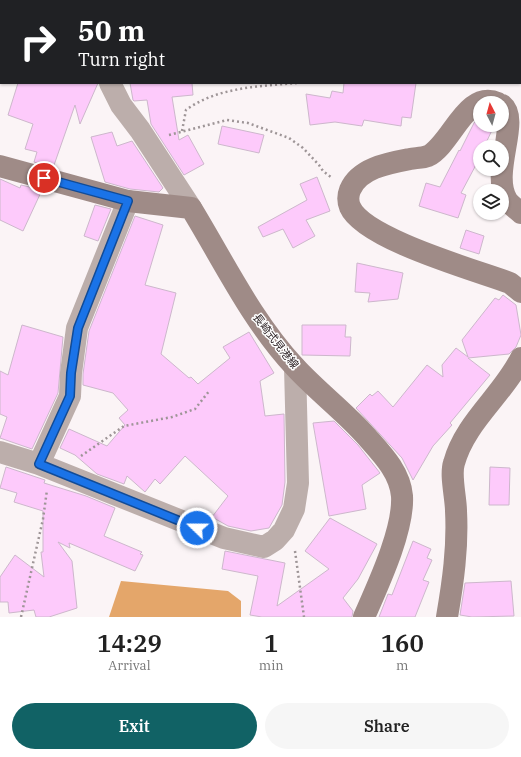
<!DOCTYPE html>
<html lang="en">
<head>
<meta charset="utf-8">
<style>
  body { margin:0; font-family:"IBM Plex Serif","Noto Sans JP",serif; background:#f6f6f6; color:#222; height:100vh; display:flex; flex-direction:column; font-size:15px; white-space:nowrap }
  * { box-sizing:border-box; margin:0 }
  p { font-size:13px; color:#767676 }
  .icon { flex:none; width:22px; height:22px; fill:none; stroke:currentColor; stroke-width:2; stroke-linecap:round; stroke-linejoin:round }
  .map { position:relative; height:617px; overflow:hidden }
  .details { display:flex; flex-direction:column; background:#fff; flex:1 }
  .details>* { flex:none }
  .guide { position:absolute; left:0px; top:0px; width:521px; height:84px; box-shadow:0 1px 3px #0004; background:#202124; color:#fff; overflow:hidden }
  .needle { width:26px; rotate:354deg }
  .tools { position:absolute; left:473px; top:96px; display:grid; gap:8px }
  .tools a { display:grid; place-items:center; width:36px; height:36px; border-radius:50%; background:#fff; box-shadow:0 1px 3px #0004; font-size:20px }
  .pin { position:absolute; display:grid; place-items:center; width:34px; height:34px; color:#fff; margin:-17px; border:2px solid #fff; border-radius:50%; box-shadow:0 1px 4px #0007 }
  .me { position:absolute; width:44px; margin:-22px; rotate:292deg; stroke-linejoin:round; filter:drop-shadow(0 0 3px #0008) }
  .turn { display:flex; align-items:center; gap:14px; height:84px; padding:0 12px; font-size:18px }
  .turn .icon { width:52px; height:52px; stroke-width:2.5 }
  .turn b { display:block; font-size:28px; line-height:34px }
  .eta { display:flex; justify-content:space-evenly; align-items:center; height:68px; text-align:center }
  .eta b { font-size:24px; font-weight:600; line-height:28px }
  .action { display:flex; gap:8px; margin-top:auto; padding:8px 12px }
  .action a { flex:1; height:46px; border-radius:24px; background:#116265; color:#fff; font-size:16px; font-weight:600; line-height:46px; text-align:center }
  .action a+a { background:#f6f6f6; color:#222 }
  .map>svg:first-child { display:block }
</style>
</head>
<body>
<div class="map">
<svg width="521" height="617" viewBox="0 0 521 617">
  <rect width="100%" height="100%" fill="#fbf4f6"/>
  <path fill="#e4a66a" d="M121,581L228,591L241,601V617H109Z"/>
  <path fill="#fdcafb" stroke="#cdb7cc" d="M18,83H98L80,124L75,105L53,168L34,162L37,152L25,149L33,124L8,115Z
    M130,83H192L193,95L172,97L179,140L188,135L204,164L184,175L151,124L147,100L134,101L133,100Z
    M344,83H416L411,118L402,117L401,126L364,120L362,126L335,122L310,125L306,94L330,98L332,91L343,93Z
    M478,118L480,119V125L494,126L484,147H480L478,161L461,193L466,195L458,218L419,206L426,183L440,187L459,150L460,151L474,123Z
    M222,126L264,135L259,153L218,144Z
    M112,132L117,146L132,141L163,188L159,192L130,189L105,182L91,137Z
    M317,177L330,211L306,220L315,236L293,248L283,229L263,237L258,227L307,200L300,184Z
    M0,179L20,188L21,185L42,190L23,231L0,220Z
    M95,205L111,209L98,241L84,236Z
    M135,216L163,225L145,285L176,293L161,354L189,378L191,377L198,384L230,358L223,347L249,332L274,373L260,381L265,416L284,414L285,482L282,505L269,528L251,531L228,526L212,517L228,496L185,456L160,484L155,479L145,492L127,476L124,484L97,474L75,455L60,448L69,429L107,446L125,425L119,418L128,410L113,393L83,385V374L89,331Z
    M466,230L484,236L479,254L460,248Z
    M357,263L403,273L398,299L368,302L370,293L355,292Z
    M503,295L516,305L521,335L516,347L509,354L468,358L490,375L450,423L452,425L433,446L413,480L402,458L356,408L370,394L372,396L378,391L393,407L427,365L443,377L442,365L456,348L468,357L462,340L495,298L499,300Z
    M22,325L63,337L58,393L32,449L0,438L7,417L0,414V371L8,375Z
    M302,325H346L345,337H351L350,356L302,355Z
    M334,421L358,445L380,473L362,485L366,509L329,516L313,423Z
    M6,467L45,480L44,483L86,496L115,508L104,536L142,552L140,554L143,555L135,571L69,543L70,548L58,542L72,561L77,608L49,617H36L34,610L9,613L8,602H0V577L15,555L44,577L41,552H43V511L14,502L17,493L0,488Z
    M490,467L510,468L509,505H489Z
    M330,518L377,544L358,579L343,598L353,611L352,617H262L250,615L258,576L222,569L225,551L285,563L277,606L329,569L305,551Z
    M413,541L431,549L427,558L432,560L423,580L429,582L415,617H379L388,594L392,595Z
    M511,581L514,616L472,617L460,615L465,583Z"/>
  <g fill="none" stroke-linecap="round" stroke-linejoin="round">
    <path stroke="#9e9597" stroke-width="2.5" stroke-dasharray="2 3" stroke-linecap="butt" d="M4,1V0
      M412,1V0
      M0,8L1,6
      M182,131L186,110C217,87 261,86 298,83
      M169,135L227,120L248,123L289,138L303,148L319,165L323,171L332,178
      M81,456L124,426L172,417L195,409L210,390
      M295,551L304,617
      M21,617L43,519L47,490"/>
    <path stroke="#bcaeab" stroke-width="22" d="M95,0L96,1
      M110,83L121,105L140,130L191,208
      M0,452L39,464L224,538L264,547L275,540L284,530L294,509L298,483L295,367
      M39,464L70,396L71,373L77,328L128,201"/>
    <path stroke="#9f8b87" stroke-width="22" d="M498,103C466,89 452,144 428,156C423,158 415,158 410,159C389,163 359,168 350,190C348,195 348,202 350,207C364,239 475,270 510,283L521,292
      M502,105C521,120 490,173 507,200C510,205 517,209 521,213
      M0,166L128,201L191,208C224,262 252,321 295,367C318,392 345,412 367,437C382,454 400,472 402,496C404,530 378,585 364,617
      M447,617C453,582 458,547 456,511C456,498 450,475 454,463C465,422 503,395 521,358"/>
  </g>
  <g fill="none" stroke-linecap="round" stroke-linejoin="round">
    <g stroke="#114b97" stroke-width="10">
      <path id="route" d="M44,178L128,201L78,328L71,373L70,396L39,464L197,528"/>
    </g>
    <use href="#route" stroke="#1a73e8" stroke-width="7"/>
  </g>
  <g text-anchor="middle" stroke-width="3" stroke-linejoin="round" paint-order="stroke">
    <g font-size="11" fill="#23181b" stroke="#fff">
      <text transform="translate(276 341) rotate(52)" y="4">長崎式見港線</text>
    </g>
  </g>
</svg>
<div class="tools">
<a><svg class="needle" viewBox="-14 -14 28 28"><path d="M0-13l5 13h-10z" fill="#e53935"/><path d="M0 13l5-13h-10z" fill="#767676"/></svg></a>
<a><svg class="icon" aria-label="search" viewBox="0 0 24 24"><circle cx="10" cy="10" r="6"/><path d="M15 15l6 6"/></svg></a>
<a><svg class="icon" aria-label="layers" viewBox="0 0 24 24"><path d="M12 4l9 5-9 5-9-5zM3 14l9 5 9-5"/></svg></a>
</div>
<div class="pin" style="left:44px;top:178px;background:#d93025"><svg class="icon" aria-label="arrive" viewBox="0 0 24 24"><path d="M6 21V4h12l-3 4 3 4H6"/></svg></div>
<svg class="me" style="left:197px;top:528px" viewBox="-20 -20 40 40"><circle r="17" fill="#1a73e8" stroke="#fff" stroke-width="3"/><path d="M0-11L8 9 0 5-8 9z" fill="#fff"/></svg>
<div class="guide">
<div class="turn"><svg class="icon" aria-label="right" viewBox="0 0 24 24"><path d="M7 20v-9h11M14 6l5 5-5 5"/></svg><div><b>50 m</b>Turn right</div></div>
</div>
</div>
<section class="details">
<div class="eta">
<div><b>14:29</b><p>Arrival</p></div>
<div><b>1</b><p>min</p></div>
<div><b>160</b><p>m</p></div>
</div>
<div class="action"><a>Exit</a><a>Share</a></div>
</section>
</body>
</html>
